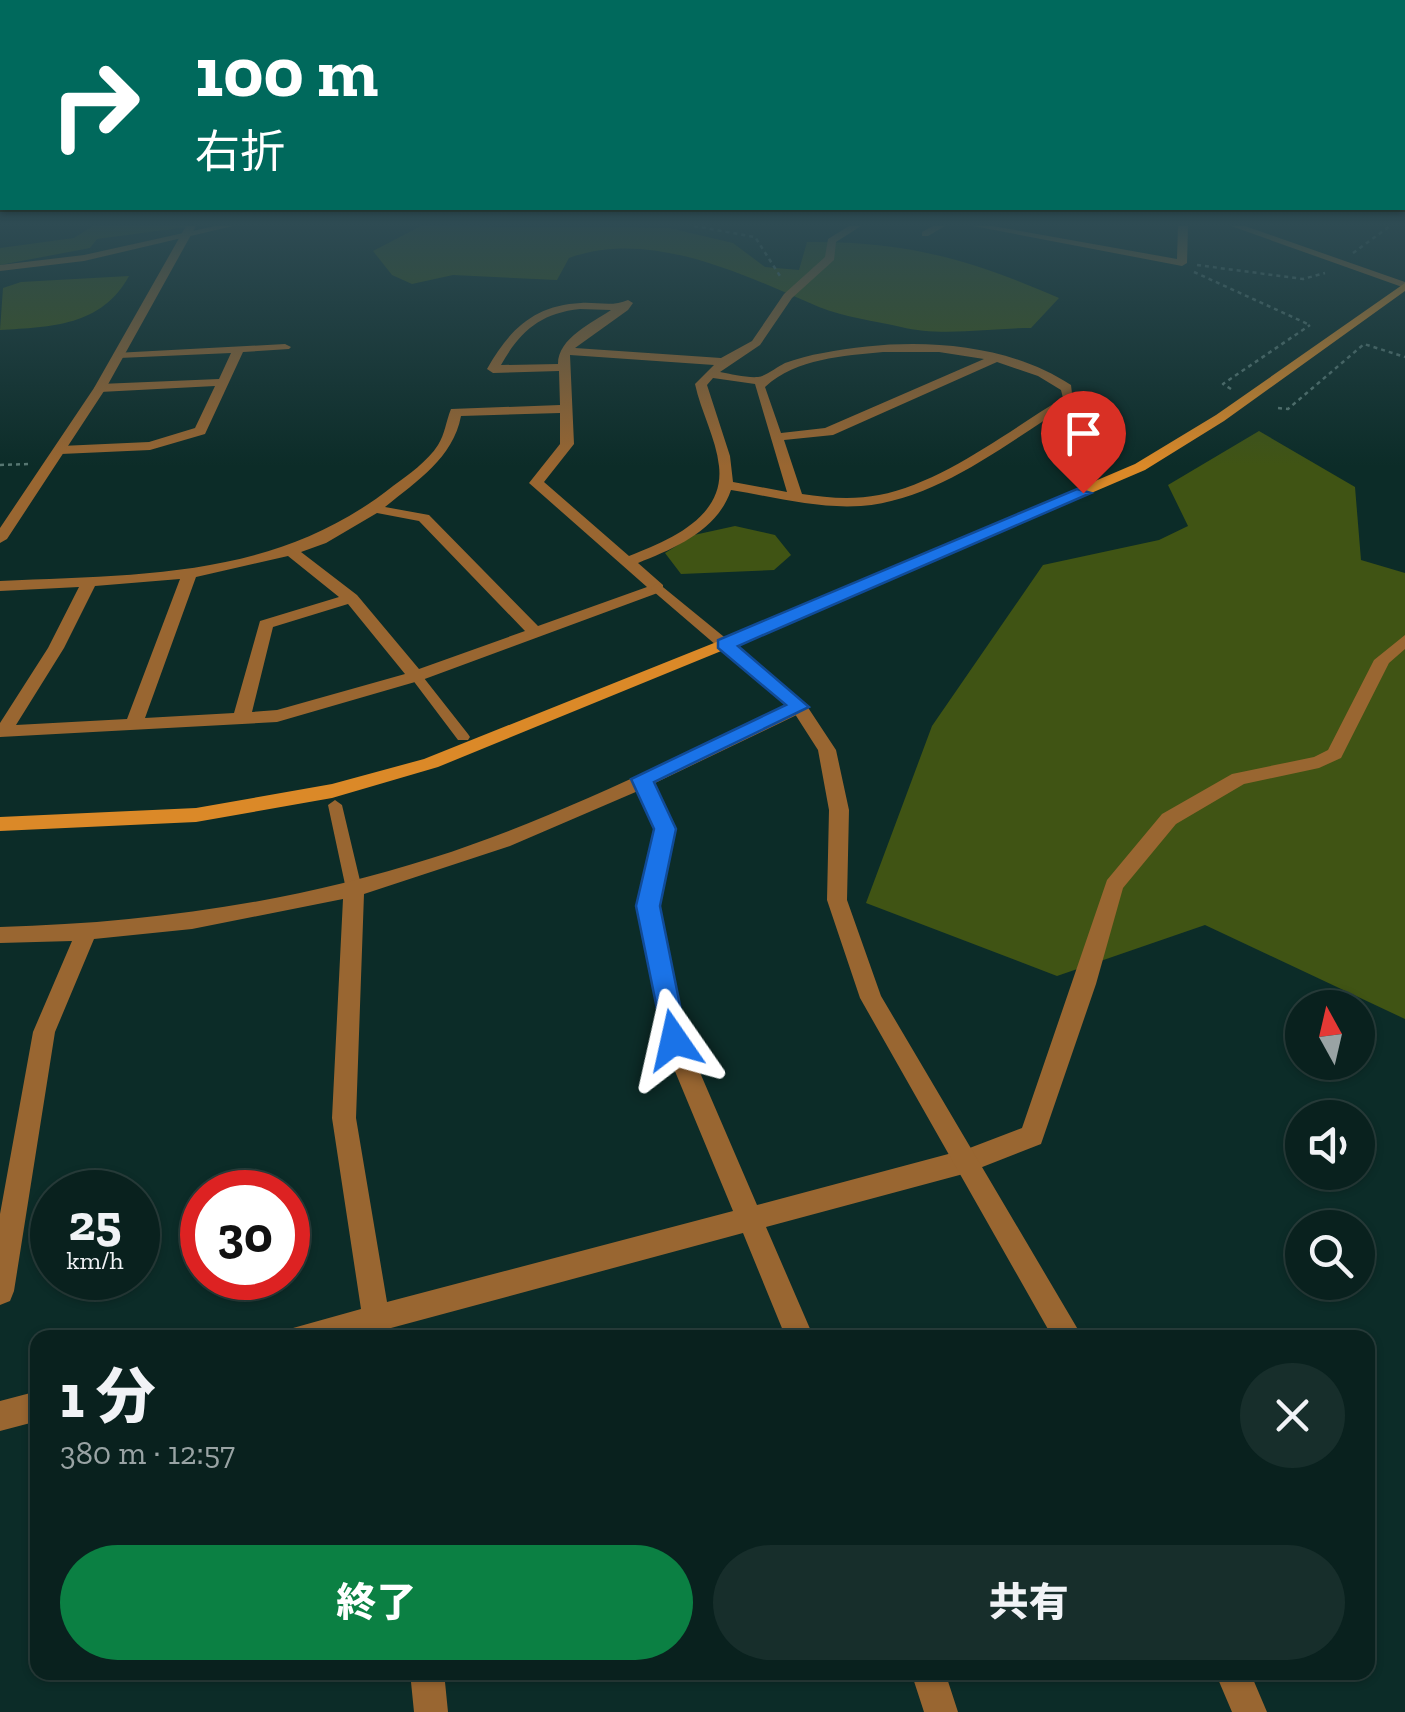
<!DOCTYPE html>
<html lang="ja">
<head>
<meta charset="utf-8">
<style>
  body { margin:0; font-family:"Zilla Slab","Noto Sans JP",serif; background:#172e2b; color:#f1f3f6; height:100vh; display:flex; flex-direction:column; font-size:38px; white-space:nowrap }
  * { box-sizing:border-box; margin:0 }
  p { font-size:32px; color:#99a3a4 }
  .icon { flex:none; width:55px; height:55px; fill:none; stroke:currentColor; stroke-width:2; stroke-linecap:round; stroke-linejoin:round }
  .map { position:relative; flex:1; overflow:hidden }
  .panel { position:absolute; left:30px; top:1330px; width:1345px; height:350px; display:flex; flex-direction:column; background:#09211e; border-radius:20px; box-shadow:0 2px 8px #0004,0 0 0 2px #293e3c }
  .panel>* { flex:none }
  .banner { position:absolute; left:0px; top:0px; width:1405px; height:210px; box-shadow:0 2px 8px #0004,0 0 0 2px #293e3c; background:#00695c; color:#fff; overflow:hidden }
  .needle { width:65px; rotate:352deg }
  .fabs { position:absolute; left:1285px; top:990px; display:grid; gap:20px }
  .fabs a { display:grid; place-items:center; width:90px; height:90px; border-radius:50%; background:#09211e; box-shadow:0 2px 8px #0004,0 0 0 2px #293e3c; font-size:50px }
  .speed { position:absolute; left:30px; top:1170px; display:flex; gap:20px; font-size:50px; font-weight:700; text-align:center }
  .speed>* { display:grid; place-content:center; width:130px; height:130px; border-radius:50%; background:#09211e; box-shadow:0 2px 8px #0004,0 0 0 2px #293e3c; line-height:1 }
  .speed small { font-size:25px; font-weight:400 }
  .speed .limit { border:15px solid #d22; background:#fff; color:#111 }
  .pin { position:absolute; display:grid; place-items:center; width:85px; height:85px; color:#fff; margin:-102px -42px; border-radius:50% 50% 50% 0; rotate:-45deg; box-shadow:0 0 10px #0007 }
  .pin .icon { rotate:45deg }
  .me { position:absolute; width:110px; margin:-55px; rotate:349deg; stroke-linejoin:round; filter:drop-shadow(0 0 8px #0008) }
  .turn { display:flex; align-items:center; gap:35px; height:210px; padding:0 30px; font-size:45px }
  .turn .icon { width:130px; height:130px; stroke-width:2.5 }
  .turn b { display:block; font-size:70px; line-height:85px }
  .round { display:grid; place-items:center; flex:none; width:105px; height:105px; border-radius:52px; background:#172e2b }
  .overview { display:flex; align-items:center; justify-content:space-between; height:170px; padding:0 30px }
  h1 { font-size:60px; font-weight:800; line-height:75px }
  .primary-button { display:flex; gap:20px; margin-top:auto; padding:20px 30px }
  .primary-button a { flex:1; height:115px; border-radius:60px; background:#0b8043; color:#fff; font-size:40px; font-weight:800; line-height:115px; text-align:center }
  .primary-button a+a { background:#172e2b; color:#f1f3f6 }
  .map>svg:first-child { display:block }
</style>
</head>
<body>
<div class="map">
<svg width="1405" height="1712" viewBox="0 0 1405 1712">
  <rect width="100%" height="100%" fill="#0c2c28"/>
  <path fill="#405414" d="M93,226H194L97,239L90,248L0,265V248L74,238Z
    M421,226L669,228L733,243L765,267L799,270L807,242C905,241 970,259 1059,298L1031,328C991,328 941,337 901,327C875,321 844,317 819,307C744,275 650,228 569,258L557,280L453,275L412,284L392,275L373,251Z
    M129,276C102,326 51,327 0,330L3,288L21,282Z
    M1259,431L1355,487L1361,560L1405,573V1019L1205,925L1057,976L866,903L932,726L1043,565L1159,540L1188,526L1168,485Z
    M735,526L775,535L791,555L774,570L681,574L665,553L694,535Z"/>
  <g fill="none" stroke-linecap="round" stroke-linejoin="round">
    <path stroke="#577772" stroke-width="2.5" stroke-dasharray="4 4" stroke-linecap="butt" d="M694,226L755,237L782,279
      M1353,253L1390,226
      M1197,265L1303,279L1325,273
      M1194,272L1310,325
      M1231,389L1223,384L1310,325
      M1278,408L1288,409L1364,344L1405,357
      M0,465L30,464"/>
    <path fill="#996631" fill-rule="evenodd" d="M416,672L420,673L468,734L470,737L468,740H458L412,679L410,676Z
      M335,800L342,805L362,889L359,893H349L346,889L328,805Z"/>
    <path fill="#996631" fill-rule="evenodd" d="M215,226H233L84,261L0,271V265L84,255Z
      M849,226H861L836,242L834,260L792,298L760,345L720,372C731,374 747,378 758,377C766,376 777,367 785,363C797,359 810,355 823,353C903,337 1001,339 1071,385L1073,402C1009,441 939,500 861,506C818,509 774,497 731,490C717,531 675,548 638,563L663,585V591L422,680L277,722L0,737V723L48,648L79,587L0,591V581C141,574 276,579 393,486C408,475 428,461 438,445C445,434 446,421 451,409L560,405L559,371L493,373L487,369C509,330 534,305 581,303C597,302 613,307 628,300L633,303L628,310L575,348L721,358L752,341L784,294L825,257L828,239ZM580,309L611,310C592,323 558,338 558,364L501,365C520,331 541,313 580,309ZM883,352H939L984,359L825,428L781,433L765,387C797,358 843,356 883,352ZM570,355L714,365L695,384C701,412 716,438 719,466C725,517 670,540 629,556L544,482L574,444ZM997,362L1038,376L1061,390L1063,398C1008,431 942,483 879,495C854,500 827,498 802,494L784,440L833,435ZM713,378L755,384L787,492L733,482L730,456L707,385ZM560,413V444L529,483L647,587L538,626L429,515L385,507C417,481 453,458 461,416ZM377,513L419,521L525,631L419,669L357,595L301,552L326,543ZM288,556L339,597L260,621L234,713L145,718L196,577ZM180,579L127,719L16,725L64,648L95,586ZM348,604L405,674L277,710L252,712L273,627Z
      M933,226H945L928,236H922V232Z
      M973,226H993L1177,259L1178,226H1188L1187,263L1182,266Z
      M285,344L291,347L289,349L243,352L205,434L150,450L61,454L54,450L61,446L149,442L195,428L215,386L100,392L94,388L100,384L219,379L231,353L119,358L113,355L115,353Z
      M1405,635V649L1389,663L1341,758L1319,768L1244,784L1176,824L1123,888L1096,984L1041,1144L967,1173L766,1227L814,1338H786L743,1233L391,1328L393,1338H289L293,1328L361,1309L332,1118L343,899L192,929L94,939L55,1032L14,1291L10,1301L0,1305V1214L33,1032L72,941L0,943V927C147,923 291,903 432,858C558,818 673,758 793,703H805L808,707L805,711L653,784L675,829L658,905L686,1040L757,1205L967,1149L1022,1128L1107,880L1162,814L1232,774L1314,757L1328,750L1374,660ZM638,791L655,829L638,905L662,1040L733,1211L387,1302L356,1118L364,894L510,846Z
      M38,1391V1421L0,1431V1401Z
      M410,1672H444L448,1712H414Z
      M911,1672H945L958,1712H924Z"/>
    <path fill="#996631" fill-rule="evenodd" d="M186,226H196L106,388L7,539L0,543V528L94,388Z
      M1231,226H1245L1405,282V288Z
      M658,583L805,703L836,750L849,810L847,900L881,996L1083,1338H1053L860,998L827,900L829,810L818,750L793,711L653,591L650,588Z
      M1215,1672H1250L1267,1712H1232Z"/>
    <path fill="#db8928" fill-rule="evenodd" d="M1405,283V291L1224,421L1145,470L731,647L438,767L332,798L196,822L0,831V817L196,808L332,784L424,759L719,641L1135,464L1216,415Z"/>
  </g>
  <linearGradient id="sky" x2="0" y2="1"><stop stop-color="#071816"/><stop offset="0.48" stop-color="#2e4b53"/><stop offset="1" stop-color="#2e4b53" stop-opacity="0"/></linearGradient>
  <rect width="1405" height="466" fill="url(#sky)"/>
  <path fill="#1a73e8" stroke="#114b97" stroke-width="2.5" d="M1077,489L1091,493L738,646L809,707L654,782L676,829L660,906L687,1040L683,1048H665L636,906L654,829L631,779L786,705L718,648V640Z"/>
</svg>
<div class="fabs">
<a><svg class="needle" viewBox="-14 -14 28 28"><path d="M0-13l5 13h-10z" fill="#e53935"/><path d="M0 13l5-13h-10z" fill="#99a3a4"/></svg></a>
<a><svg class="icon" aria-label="sound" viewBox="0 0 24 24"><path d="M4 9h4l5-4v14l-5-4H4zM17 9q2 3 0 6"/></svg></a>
<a><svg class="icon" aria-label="search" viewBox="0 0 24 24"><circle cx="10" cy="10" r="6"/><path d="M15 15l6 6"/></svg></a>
</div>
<div class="speed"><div>25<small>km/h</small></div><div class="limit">30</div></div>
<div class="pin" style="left:1083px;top:493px;background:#d93025"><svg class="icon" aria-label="arrive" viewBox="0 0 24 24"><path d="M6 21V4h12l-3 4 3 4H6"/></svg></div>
<svg class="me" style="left:674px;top:1040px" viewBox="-20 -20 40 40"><path d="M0-17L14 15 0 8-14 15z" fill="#1a73e8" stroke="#fff" stroke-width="4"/></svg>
<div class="banner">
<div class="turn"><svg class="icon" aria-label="right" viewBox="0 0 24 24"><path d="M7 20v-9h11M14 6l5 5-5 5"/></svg><div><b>100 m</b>右折</div></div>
</div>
<section class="panel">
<div class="overview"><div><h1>1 分</h1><p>380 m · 12:57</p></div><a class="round"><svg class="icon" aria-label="close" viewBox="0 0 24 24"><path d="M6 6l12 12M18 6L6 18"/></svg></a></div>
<div class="primary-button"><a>終了</a><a>共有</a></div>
</section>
</div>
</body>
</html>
